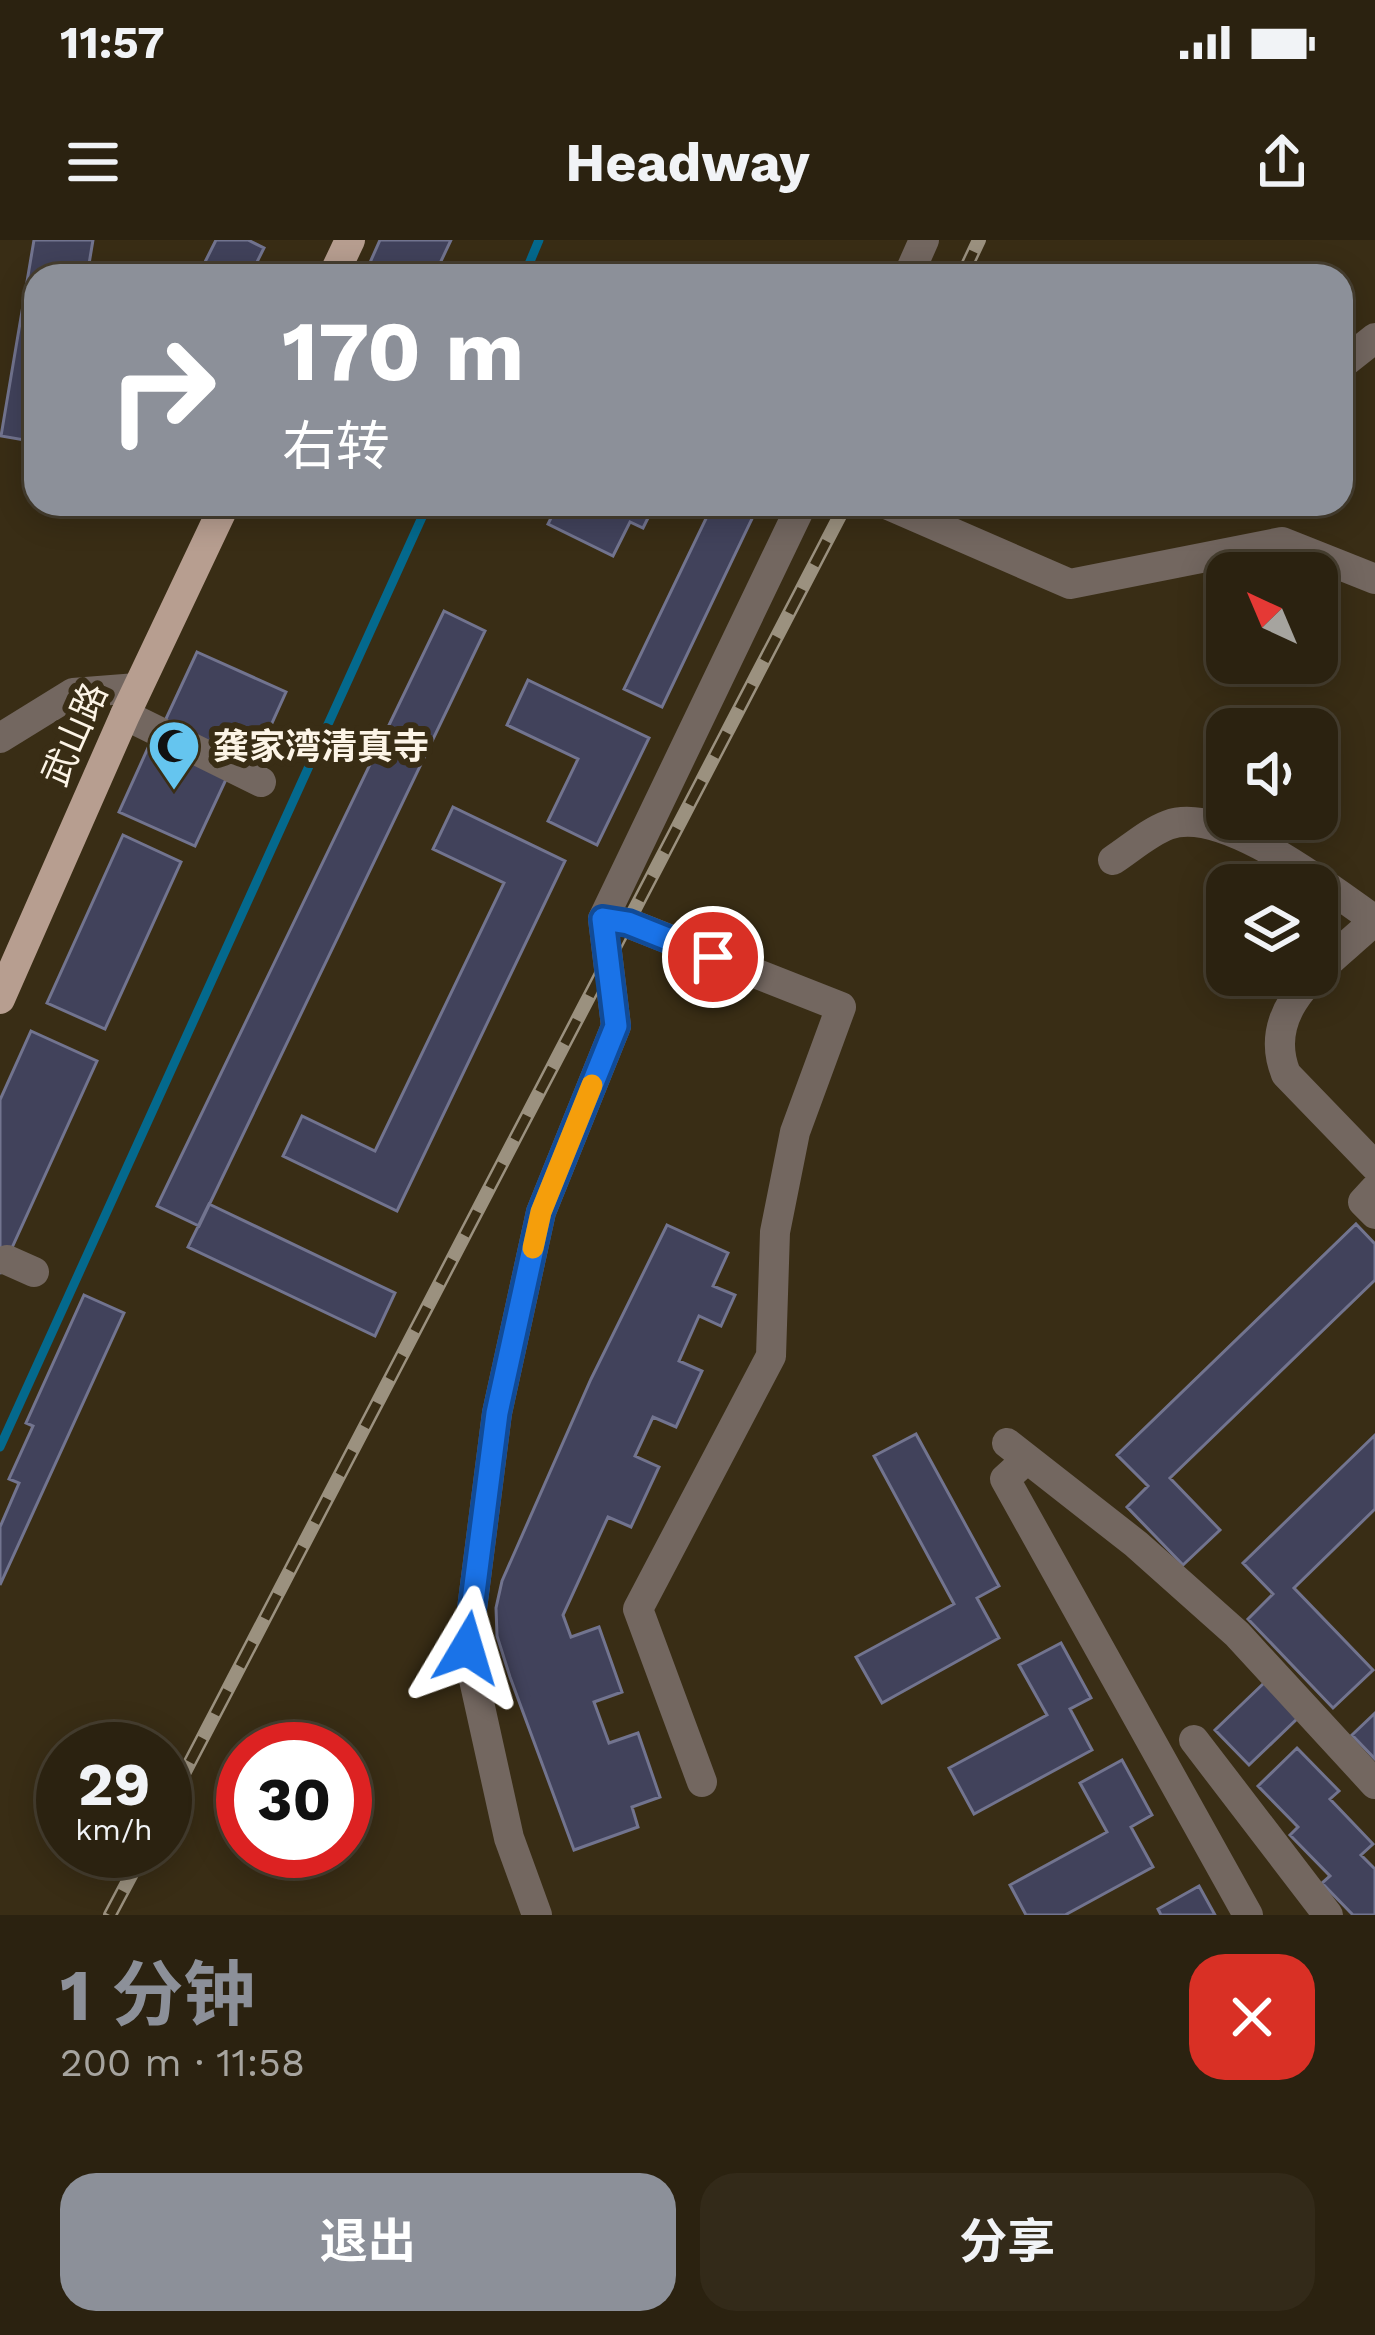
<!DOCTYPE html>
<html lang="zh">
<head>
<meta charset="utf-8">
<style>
  body { margin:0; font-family:"Work Sans","Noto Sans SC",sans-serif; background:#332a19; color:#f1f3f6; height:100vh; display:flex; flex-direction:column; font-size:45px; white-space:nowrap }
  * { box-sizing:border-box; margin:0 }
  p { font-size:39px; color:#a6a49f }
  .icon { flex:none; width:66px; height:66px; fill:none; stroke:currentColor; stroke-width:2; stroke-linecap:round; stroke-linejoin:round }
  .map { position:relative; height:1675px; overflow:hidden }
  .panel { display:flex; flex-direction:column; background:#2b2210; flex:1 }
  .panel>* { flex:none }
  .hud { position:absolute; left:24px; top:24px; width:1329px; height:252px; border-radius:36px; box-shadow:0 6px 30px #0003,0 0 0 3px #473f30; background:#8c9099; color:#fff; overflow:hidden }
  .needle { width:78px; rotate:316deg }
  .tools { position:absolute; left:1206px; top:312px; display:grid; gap:24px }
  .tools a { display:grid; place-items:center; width:132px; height:132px; border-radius:24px; background:#2b2210; box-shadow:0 6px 30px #0003,0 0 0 3px #473f30; font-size:60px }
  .speed { position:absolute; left:36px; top:1482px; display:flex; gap:24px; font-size:60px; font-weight:700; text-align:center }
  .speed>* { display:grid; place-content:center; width:156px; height:156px; border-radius:50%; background:#2b2210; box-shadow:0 6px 30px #0003,0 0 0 3px #473f30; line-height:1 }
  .speed small { font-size:30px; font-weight:400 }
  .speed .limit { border:18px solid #d22; background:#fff; color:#111 }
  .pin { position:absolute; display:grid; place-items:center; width:102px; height:102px; color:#fff; margin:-51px; border:6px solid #fff; border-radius:50%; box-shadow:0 3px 12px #0007 }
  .me { position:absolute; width:132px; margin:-66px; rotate:7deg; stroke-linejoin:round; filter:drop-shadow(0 0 9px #0008) }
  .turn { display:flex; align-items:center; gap:42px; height:252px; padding:0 60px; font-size:54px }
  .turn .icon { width:156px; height:156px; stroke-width:2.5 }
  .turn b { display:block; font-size:84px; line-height:102px }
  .round { display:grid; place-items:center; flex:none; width:126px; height:126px; border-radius:36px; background:#332a19 }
  .headline { display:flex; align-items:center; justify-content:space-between; height:204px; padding:0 60px }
  h1 { font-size:72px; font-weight:700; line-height:90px; color:#8c9099 }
  .primary-button { display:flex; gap:24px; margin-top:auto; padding:24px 60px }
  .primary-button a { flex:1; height:138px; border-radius:36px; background:#8c9099; color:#fff; font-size:48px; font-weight:700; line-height:138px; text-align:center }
  .primary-button a+a { background:#332a19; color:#f1f3f6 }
  .status { display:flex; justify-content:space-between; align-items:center; height:84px; padding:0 60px; background:#2b2210; direction:ltr }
  .status svg { height:33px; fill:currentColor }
  header { display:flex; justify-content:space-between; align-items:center; height:156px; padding:0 60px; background:#2b2210; font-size:54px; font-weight:700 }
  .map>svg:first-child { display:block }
</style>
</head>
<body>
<div class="status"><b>11:57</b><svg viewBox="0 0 49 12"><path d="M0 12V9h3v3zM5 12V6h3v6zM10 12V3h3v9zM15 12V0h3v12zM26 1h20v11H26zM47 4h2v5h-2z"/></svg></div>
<header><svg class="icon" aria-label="menu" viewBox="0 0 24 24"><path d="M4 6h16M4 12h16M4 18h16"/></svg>Headway<svg class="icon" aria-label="share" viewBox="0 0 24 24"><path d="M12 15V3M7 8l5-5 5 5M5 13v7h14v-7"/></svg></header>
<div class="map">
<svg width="1375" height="1675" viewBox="0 0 1375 1675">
  <rect width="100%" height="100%" fill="#392d15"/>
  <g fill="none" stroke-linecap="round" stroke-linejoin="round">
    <path stroke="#04698d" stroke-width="9" d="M524,36L539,0
      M0,1207L428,264"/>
  </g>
  <path fill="#41425b" stroke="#72748f" stroke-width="3" d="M34,0H93L87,36H36V202L1,196Z
    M216,0H248L264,8L250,36H198Z
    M380,0H451L434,36H364Z
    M558,264H655L643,288L630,282L613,316L548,284Z
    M713,264H759L662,467L624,449Z
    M444,371L485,391L199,986L157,966Z
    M197,412L286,452L254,523L164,483Z
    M528,440L649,498L597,605L548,581L578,519L507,485Z
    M152,499L229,533L195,606L119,572Z
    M453,567L565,621L397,971L283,916L302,876L375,911L504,643L433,609Z
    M123,595L181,622L105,789L47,763Z
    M31,791L97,821L0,1034V860Z
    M209,964L395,1053L375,1096L188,1007Z
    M1356,984L1375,1004V1040L1170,1238L1220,1290L1183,1325L1127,1267L1148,1246L1117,1215Z
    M667,985L728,1013L713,1046L735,1055L721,1086L699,1076L679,1121L702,1131L676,1187L653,1177L635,1216L659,1227L631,1287L608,1277L563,1375L571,1397L599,1387L622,1452L594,1462L609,1503L638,1493L660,1557L632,1567L638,1587L574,1610L510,1437L497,1396L496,1368L502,1341L591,1139Z
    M84,1055L124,1073L0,1345V1287L19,1243L9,1239L33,1186L26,1183Z
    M916,1194L999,1346L977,1358L999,1398L882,1463L856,1417L954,1364L874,1216Z
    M1375,1195V1269L1294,1348L1373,1430L1333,1468L1248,1379L1273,1354L1243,1323Z
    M1061,1403L1091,1458L1070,1469L1092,1510L974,1574L949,1528L1047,1475L1019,1425Z
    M1265,1442L1299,1477L1249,1525L1215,1490Z
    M1375,1473V1519L1352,1495Z
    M1297,1508L1339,1551L1330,1559L1373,1604L1361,1615L1375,1629V1675H1353L1322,1643L1330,1636L1290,1595L1298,1587L1258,1546Z
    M1122,1520L1152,1575L1131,1587L1153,1627L1065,1675H1026L1010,1645L1107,1592L1080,1543Z
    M1199,1646L1215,1675H1161L1158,1669Z"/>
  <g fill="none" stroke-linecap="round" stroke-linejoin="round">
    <path stroke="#736760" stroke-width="30" d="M908,36L924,0
      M1341,125L1375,98
      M886,264L1070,344L1282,302L1375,339
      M125,475L261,542
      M0,498L73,453L137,448
      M1113,620C1130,609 1149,592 1168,585C1223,564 1331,650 1375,680C1331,723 1258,765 1286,834L1375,926
      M603,679L628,683L841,767L795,892L775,992L771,1116L638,1369L702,1542
      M1375,949L1363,962L1375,974
      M7,1020L34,1032
      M1007,1203L1136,1304L1237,1394L1375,1544
      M1027,1219L1005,1239L1248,1675
      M1194,1500L1328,1675
      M537,1675L509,1598L467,1408L497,1173L541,972L616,786L603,679L802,264"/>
    <path stroke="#b79e90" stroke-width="30" d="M333,36L350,0
      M0,759L125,475L225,264"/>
    <g stroke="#9b917f" stroke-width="14">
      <path id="rail" d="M962,36L979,0
        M165,1570L846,264
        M110,1675L144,1611"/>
    </g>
    <use href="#rail" stroke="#392d15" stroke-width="9" stroke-dasharray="27" stroke-linecap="butt"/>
  </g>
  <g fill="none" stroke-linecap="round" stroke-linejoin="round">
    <g stroke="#114b97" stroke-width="30">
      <path id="route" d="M467,1408L497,1173L541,972L616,786L603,679L628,683L713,717"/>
    </g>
    <use href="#route" stroke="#1a73e8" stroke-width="21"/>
    <path stroke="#f59e0b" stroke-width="21" d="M533,1008L541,972L592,845"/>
  </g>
  <defs>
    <g id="mosque-pin" transform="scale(2.7)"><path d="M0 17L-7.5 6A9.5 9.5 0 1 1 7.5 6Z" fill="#65c5ef" stroke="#392d15"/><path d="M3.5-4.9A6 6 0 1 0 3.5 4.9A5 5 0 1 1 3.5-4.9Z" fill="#111"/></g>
  </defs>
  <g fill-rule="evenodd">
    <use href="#mosque-pin" x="174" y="506"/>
  </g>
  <g text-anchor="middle" stroke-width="12" stroke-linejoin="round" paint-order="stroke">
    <g font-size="36" fill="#fcf4e6" stroke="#392d15">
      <text transform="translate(74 494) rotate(-66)" y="13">武山路</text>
    </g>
    <g font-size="36" font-weight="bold" fill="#fcf4e6" stroke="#392d15" text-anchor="start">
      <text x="213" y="519">龚家湾清真寺</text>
    </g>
  </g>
</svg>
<div class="tools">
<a><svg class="needle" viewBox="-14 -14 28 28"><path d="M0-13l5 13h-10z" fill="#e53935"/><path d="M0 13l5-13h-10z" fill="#a6a49f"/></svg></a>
<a><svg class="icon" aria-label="sound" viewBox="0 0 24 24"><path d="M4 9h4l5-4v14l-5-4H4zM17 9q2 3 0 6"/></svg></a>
<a><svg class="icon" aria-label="layers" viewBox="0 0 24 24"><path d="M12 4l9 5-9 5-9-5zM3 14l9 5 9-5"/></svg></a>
</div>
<div class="speed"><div>29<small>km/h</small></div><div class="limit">30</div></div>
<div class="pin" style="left:713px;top:717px;background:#d93025"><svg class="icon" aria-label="arrive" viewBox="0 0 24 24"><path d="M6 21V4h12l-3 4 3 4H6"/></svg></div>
<svg class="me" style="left:467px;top:1408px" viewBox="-20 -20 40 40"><path d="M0-17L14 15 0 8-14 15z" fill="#1a73e8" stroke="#fff" stroke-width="4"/></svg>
<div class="hud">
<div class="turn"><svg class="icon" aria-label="right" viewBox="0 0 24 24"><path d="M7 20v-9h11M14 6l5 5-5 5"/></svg><div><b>170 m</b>右转</div></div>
</div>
</div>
<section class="panel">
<div class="headline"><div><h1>1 分钟</h1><p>200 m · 11:58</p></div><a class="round" style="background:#d93025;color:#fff"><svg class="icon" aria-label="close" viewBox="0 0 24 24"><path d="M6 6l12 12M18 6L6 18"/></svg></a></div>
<div class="primary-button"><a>退出</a><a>分享</a></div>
</section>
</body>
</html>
